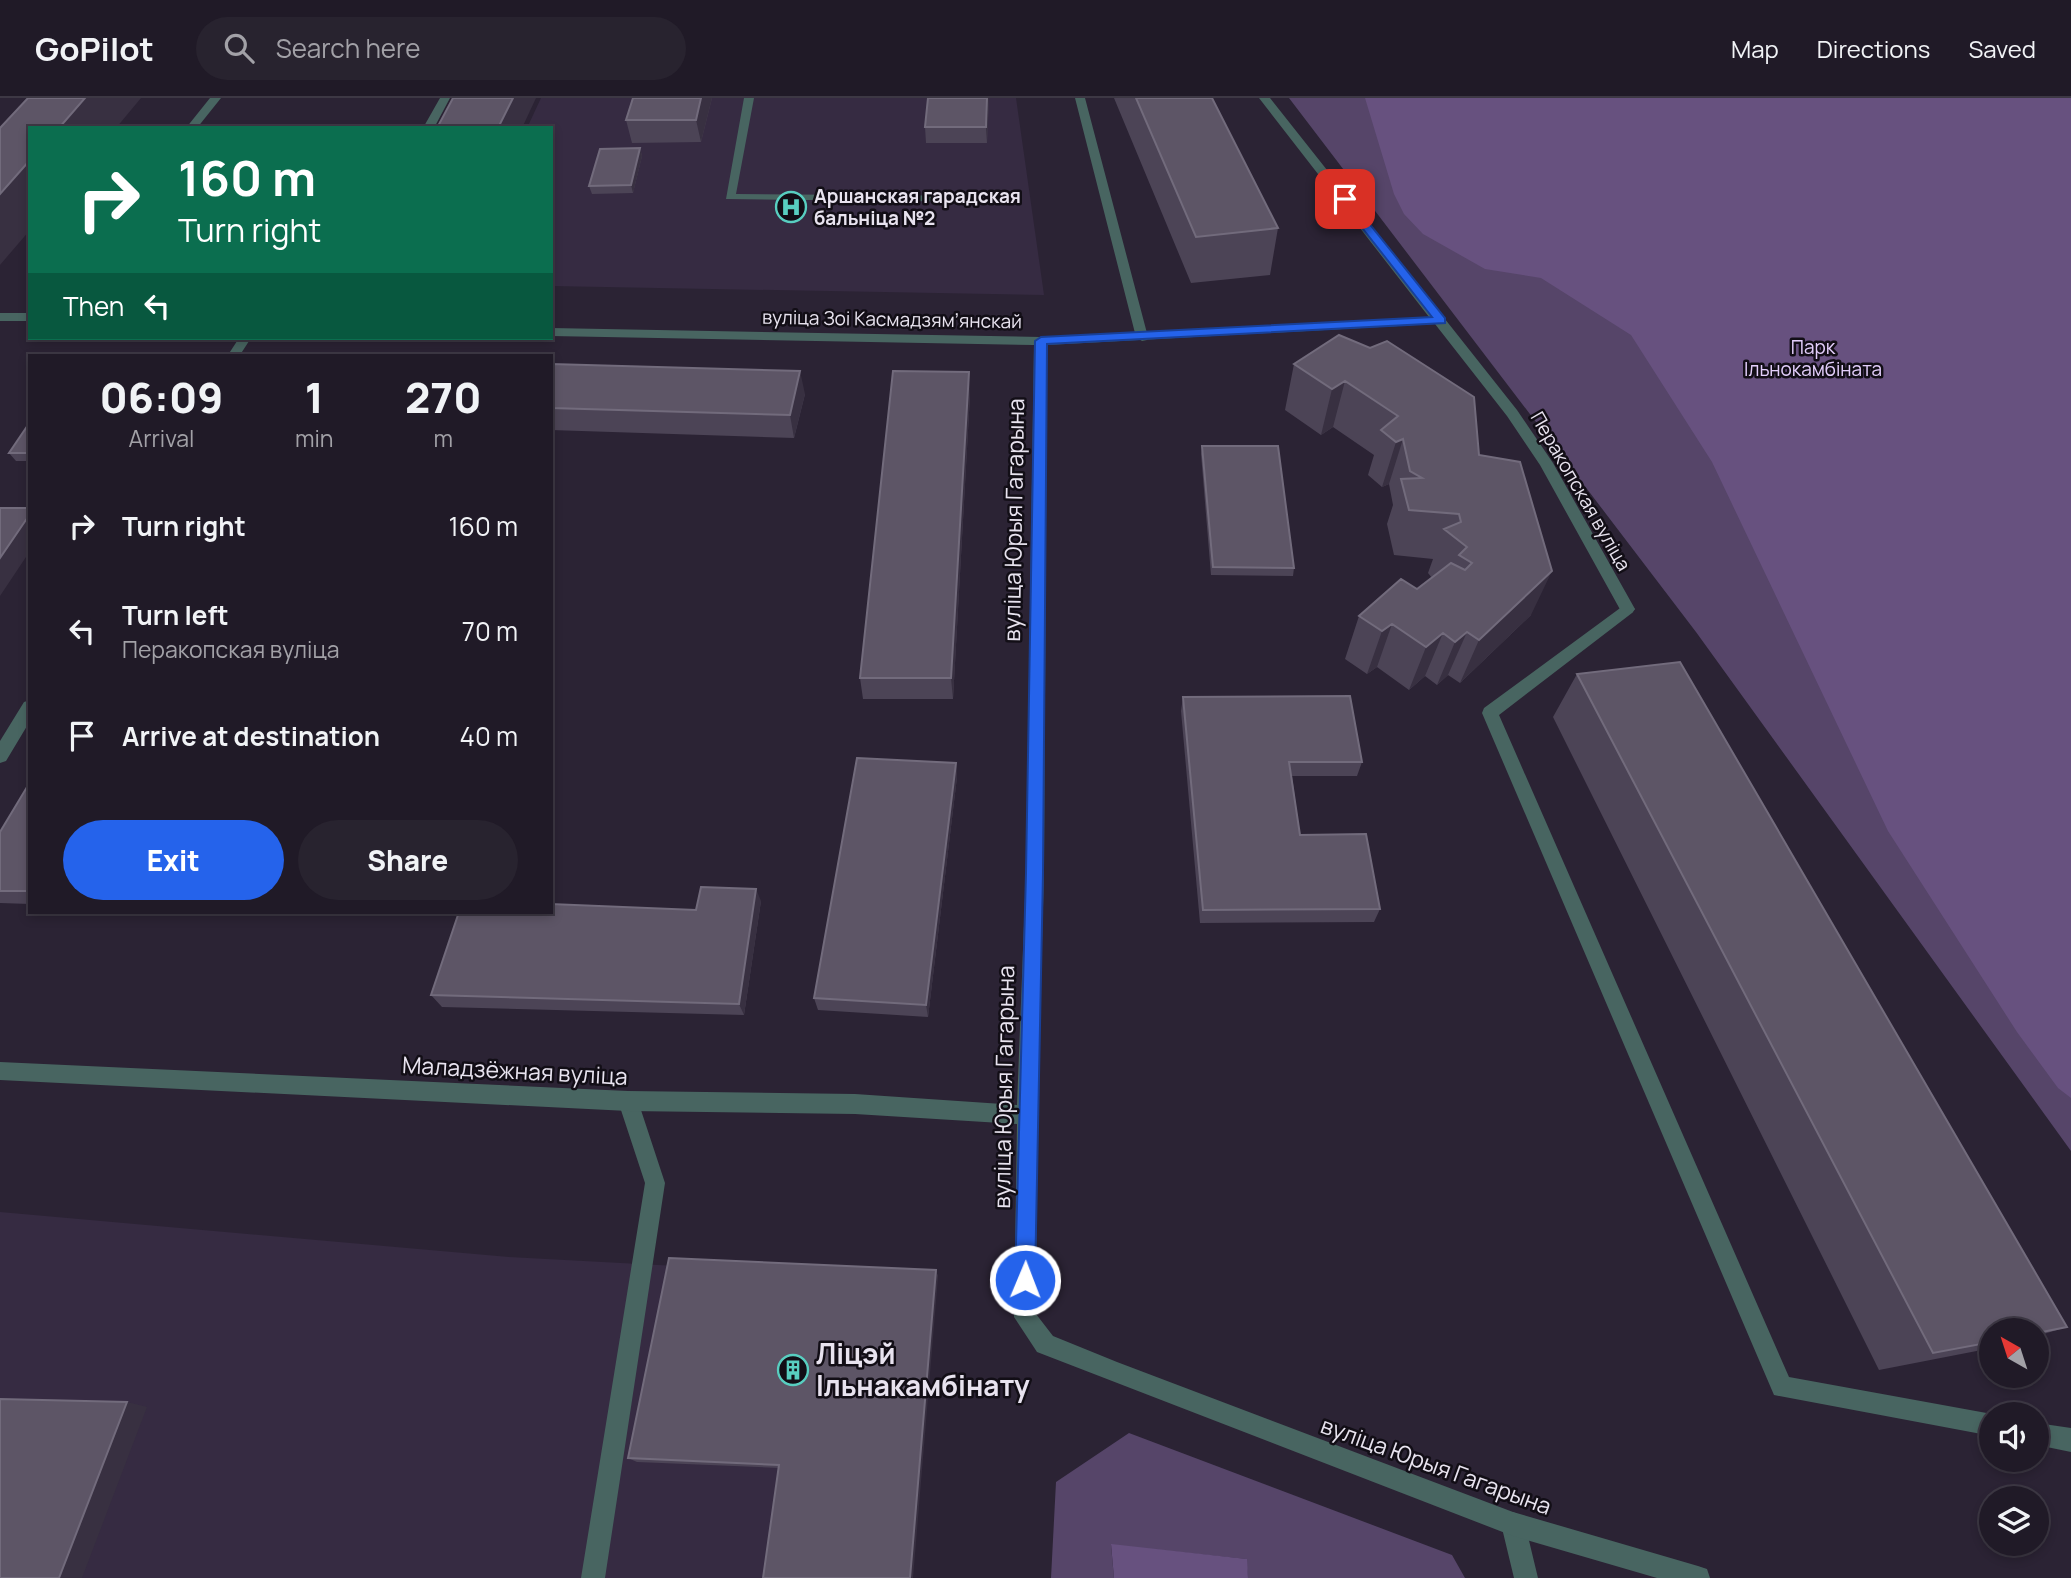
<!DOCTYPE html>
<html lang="en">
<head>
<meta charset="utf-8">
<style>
  body { margin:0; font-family:Manrope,sans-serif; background:#28232f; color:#f1f3f6; height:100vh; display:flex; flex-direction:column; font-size:26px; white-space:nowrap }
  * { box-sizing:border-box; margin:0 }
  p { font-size:23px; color:#a2a1a7 }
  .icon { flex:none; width:38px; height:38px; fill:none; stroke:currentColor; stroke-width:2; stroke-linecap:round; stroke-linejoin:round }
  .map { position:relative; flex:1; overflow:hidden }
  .sheet { position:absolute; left:28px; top:256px; width:525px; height:560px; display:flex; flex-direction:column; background:#201a27; border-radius:0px; box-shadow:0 4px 10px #0003,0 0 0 2px #3d3844 }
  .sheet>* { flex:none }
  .hud { position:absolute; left:28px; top:28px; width:525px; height:214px; border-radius:0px; box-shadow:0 4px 10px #0003,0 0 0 2px #3d3844; background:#0b6e4f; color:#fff; overflow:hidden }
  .needle { width:46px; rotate:321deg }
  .buttons { position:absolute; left:1979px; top:1220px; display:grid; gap:14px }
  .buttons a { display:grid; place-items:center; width:70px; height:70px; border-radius:50%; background:#201a27; box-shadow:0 4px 10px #0003,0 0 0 2px #3d3844; font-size:35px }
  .pin { position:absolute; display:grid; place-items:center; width:60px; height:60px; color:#fff; margin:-30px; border-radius:14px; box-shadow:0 4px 10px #0006 }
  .me { position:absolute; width:77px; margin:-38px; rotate:1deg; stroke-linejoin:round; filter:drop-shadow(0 0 5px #0008) }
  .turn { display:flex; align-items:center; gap:24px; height:147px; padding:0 35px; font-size:32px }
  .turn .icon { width:91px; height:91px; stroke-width:2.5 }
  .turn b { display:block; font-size:49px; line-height:60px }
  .then { display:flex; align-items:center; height:66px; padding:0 35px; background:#0003; gap:14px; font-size:26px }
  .eta { display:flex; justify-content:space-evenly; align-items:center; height:119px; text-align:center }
  .eta b { font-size:42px; font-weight:800; line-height:49px }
  .button { display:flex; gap:14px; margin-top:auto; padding:14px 35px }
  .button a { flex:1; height:80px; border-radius:42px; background:#2563eb; color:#fff; font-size:28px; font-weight:800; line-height:80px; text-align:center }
  .button a+a { background:#28232f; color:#f1f3f6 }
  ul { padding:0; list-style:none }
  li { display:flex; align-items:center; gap:21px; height:105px; padding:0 35px }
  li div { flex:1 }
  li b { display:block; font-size:26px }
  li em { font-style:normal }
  header { display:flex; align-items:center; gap:42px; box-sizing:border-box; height:98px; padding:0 35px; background:#201a27; border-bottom:2px solid #3d3844 }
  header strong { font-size:33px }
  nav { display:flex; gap:38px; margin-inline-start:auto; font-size:24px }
  .search { width:490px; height:63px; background:#28232f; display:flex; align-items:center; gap:18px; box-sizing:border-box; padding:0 24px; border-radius:38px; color:#a2a1a7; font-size:26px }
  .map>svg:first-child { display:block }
</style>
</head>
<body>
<header>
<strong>GoPilot</strong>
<div class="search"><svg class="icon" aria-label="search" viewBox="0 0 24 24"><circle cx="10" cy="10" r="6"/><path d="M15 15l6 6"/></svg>Search here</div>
<nav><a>Map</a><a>Directions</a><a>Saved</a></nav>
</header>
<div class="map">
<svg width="2071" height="1480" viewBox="0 0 2071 1480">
  <rect width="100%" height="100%" fill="#2b2334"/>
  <path fill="#362b42" d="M541,0H1016L1044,197L551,188V30H527Z
    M0,1114L509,1159L677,1168L913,1480H0Z"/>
  <path fill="#564569" d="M1289,0H2071V1053L1696,534Z
    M1129,1335L1452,1457L1465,1480H1248L1246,1461L1111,1447L1114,1480H1051L1056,1384Z"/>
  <path fill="#67517f" d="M1365,0H2071V1000L2058,990L2017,934L1888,733L1712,364L1631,237L1541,180L1485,171L1423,136L1404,116L1394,96Z
    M1111,1446L1247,1461L1248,1480H1114Z"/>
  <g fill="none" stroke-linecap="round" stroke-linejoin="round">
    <path fill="#486561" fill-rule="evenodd" d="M440,0H450L434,30H423Z
      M744,0H754L736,96L996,98L1002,101L996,104L726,101Z
      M1075,0H1085L1148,239L1147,242L1142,243L1136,239Z
      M239,240H251L240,257H228Z
      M1627,505L1635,511L1632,515L1499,617L1789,1279L1992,1316V1338L1774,1297L1482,615L1484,610Z
      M30,602V623L6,663L0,665V643L24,604Z
      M628,993L635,996L638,1003L665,1085L605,1480H581L645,1085L618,1003L621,996Z
      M2037,1325L2071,1330V1354L2037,1347Z
      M1513,1414L1521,1418L1525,1426L1538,1480H1514L1501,1426L1505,1418Z"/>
    <path fill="#486561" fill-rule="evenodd" d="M210,0H221L197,30H186Z
      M1259,0H1270L1517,312L1553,365L1635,511L1632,515H1622L1540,367L1507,318L1435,226L1047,247L1044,775L1037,1017L1036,1216L1053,1238L1117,1264L1513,1414L1698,1468L1707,1471L1710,1480H1657L1513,1438L1037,1254L1014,1219L1017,1026L855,1016L628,1013L0,982V964L628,993L855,996L1017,1007L1026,775L1034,247L551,238V230L1041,239L1429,219Z
      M0,215H30V223H0Z"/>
  </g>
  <path fill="#4c4456" d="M633,0H712L701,44L632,45L626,22Z
    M928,0H989L987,45H926L925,29Z
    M1114,0H1212L1278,130L1270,177L1191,185Z
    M640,50L642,58L633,95L592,96L589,88Z
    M1339,237L1479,357L1531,517L1460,585L1448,577L1437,587L1425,578L1409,592L1377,569L1367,576L1345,561L1359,518L1417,491L1432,480L1428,475L1433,461L1394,457L1387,426L1393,407L1389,386L1382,389L1368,377L1374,357L1333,329L1321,337L1285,312L1294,266Z
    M551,266L805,296L794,340L551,332Z
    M970,297L953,601H863L860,580Z
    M30,324V363H16L9,355Z
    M1202,348L1294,470L1293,478L1211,477L1201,356Z
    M1577,576L2067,1229L2037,1238V1232H1992V1250L1879,1272L1553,619Z
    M1183,599L1362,664L1357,678H1292L1300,737L1380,811L1374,824L1200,825L1181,613Z
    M956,665L957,679L928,919L818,912L814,900Z
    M30,684V806L0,805V734Z
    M761,803L744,917L442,909L431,897L696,812Z
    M936,1172L938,1179L779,1370L637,1364L628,1360Z"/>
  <path fill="#383041" d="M85,0H141L116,30H59Z
    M513,0H536L522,30H498Z
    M701,0H712L701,44L696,22Z
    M987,0H989L987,45L986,29Z
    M640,50L642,58L633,95L631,87Z
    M30,62V132L0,167V96Z
    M800,273L805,296L794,340L790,317Z
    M969,274L970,297L953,601L951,580Z
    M1345,283L1333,329L1321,337L1332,291Z
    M1403,341L1389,386L1382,389L1396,344Z
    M30,416V453L0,498V460Z
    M1552,473L1531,517L1460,585L1479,542Z
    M1392,526L1377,569L1367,576L1382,533Z
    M1467,534L1448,577L1437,587L1455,544Z
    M1443,535L1425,578L1409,592L1426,549Z
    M956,665L957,679L928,919L926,907Z
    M756,791L761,803L744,917L739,906Z
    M936,1172L938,1179L913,1480H910Z
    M127,1304L147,1309L82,1480H59Z"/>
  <path fill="#5d5566" stroke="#726b7c" stroke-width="2" d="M28,0H85L59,30H30V62L0,96V30Z
    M453,0H513L498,30H437Z
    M633,0H701L696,22H626Z
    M928,0H987L986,29H925Z
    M1136,0H1212L1278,130L1196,139Z
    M640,50L631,87L589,88L600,51Z
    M1339,237L1370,250L1387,243L1474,299L1479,357L1520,364L1552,473L1479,542L1467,534L1455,544L1443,535L1426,549L1392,526L1382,533L1359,518L1401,481L1417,491L1451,465L1465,472L1472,465L1459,457L1467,449L1444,431L1461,424L1459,416L1409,412L1401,381L1422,380L1410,373L1403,341L1396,344L1381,332L1398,318L1345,283L1332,291L1294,266Z
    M551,266L800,273L790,317L551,310Z
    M893,273L969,274L951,580H860Z
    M30,324V355H9Z
    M1202,348H1278L1294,470L1213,469Z
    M0,410H30V416L0,460Z
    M1680,564L2067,1229L2037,1235V1232H1992V1244L1933,1255L1577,576Z
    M1350,598L1362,664H1289L1300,737L1366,736L1380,811L1203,812L1183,599Z
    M857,660L956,665L926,907L814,900Z
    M30,684V793H0V734Z
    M701,789L756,791L739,906L431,897L459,814H551V806L696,812Z
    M669,1160L936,1172L910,1480H763L779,1367L628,1360Z
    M0,1301L127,1304L59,1480H0Z"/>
  <path fill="#2563eb" stroke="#184099" stroke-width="2" d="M1345,98L1348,99L1445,220V225L1047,246L1043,775L1035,1182L1032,1189L1025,1192L1018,1189L1015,1182L1026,775L1035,243L1041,239L1432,219L1341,103L1339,101Z"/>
  <defs>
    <g id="hospital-ring" transform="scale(1.575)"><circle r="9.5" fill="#120e16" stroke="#58cec0" stroke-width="1.5"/><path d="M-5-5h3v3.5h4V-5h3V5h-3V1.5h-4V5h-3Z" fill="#58cec0"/></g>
    <g id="building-ring" transform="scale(1.575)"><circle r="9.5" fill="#120e16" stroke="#58cec0" stroke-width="1.5"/><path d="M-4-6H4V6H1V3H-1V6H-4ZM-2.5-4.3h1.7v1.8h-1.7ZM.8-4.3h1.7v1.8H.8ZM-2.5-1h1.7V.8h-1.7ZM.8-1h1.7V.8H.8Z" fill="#58cec0"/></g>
  </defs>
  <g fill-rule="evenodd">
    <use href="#hospital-ring" x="791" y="109"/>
    <use href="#building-ring" x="793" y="1272"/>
  </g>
  <g text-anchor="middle" stroke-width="5" stroke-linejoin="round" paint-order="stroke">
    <g font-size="19" font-weight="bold" fill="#e8e3ef" stroke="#120e16" text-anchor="start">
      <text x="814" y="105">Аршанская гарадская<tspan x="814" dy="22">бальніца №2</tspan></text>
    </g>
    <g font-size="19" fill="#e8e3ef" stroke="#120e16">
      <text transform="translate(892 221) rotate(1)" y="7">вуліца Зоі Касмадзямʼянскай</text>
      <text transform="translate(1581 393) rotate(60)" y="7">Перакопская вуліца</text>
    </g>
    <g font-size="19" fill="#e3cefb" stroke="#120e16">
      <text x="1813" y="256">Парк<tspan x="1813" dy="22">Ільнокамбіната</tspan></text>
    </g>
    <g font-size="23" fill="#e8e3ef" stroke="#120e16">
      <text transform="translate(1014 422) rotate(-89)" y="8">вуліца Юрыя Гагарына</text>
      <text transform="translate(515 973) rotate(3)" y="8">Маладзёжная вуліца</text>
      <text transform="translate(1004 989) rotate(-89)" y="8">вуліца Юрыя Гагарына</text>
      <text transform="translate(1436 1368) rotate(20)" y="8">вуліца Юрыя Гагарына</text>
    </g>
    <g font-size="28" font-weight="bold" fill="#e8e3ef" stroke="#120e16" text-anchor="start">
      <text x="816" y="1266">Ліцэй<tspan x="816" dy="32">Ільнакамбінату</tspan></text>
    </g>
  </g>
</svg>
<div class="buttons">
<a><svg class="needle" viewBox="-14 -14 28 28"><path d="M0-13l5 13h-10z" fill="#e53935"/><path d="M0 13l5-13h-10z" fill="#a2a1a7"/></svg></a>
<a><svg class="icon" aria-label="sound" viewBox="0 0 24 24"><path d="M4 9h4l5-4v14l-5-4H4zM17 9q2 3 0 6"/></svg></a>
<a><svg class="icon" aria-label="layers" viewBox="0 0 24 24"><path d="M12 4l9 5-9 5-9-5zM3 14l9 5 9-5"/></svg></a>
</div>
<div class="pin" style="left:1345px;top:101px;background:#d93025"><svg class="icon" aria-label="arrive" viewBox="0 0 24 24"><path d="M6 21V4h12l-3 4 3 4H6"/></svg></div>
<svg class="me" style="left:1025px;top:1182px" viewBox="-20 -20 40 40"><circle r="17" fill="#2563eb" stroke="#fff" stroke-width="3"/><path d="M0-11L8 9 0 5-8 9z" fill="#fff"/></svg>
<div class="hud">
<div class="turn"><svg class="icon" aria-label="right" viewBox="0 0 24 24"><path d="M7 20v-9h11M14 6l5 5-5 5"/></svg><div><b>160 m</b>Turn right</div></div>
<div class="then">Then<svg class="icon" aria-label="left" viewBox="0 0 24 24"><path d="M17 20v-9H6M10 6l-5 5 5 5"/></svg></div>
</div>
<section class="sheet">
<div class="eta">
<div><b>06:09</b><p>Arrival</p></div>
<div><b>1</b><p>min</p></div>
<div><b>270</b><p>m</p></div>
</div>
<ul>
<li><svg class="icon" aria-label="right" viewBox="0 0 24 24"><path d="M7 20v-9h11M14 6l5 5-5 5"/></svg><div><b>Turn right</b></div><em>160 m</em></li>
<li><svg class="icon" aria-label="left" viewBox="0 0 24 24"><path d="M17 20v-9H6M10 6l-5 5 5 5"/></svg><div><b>Turn left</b><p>Перакопская вуліца</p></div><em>70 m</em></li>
<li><svg class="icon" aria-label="arrive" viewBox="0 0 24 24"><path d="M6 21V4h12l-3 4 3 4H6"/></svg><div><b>Arrive at destination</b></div><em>40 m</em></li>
</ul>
<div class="button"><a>Exit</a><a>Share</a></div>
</section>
</div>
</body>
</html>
